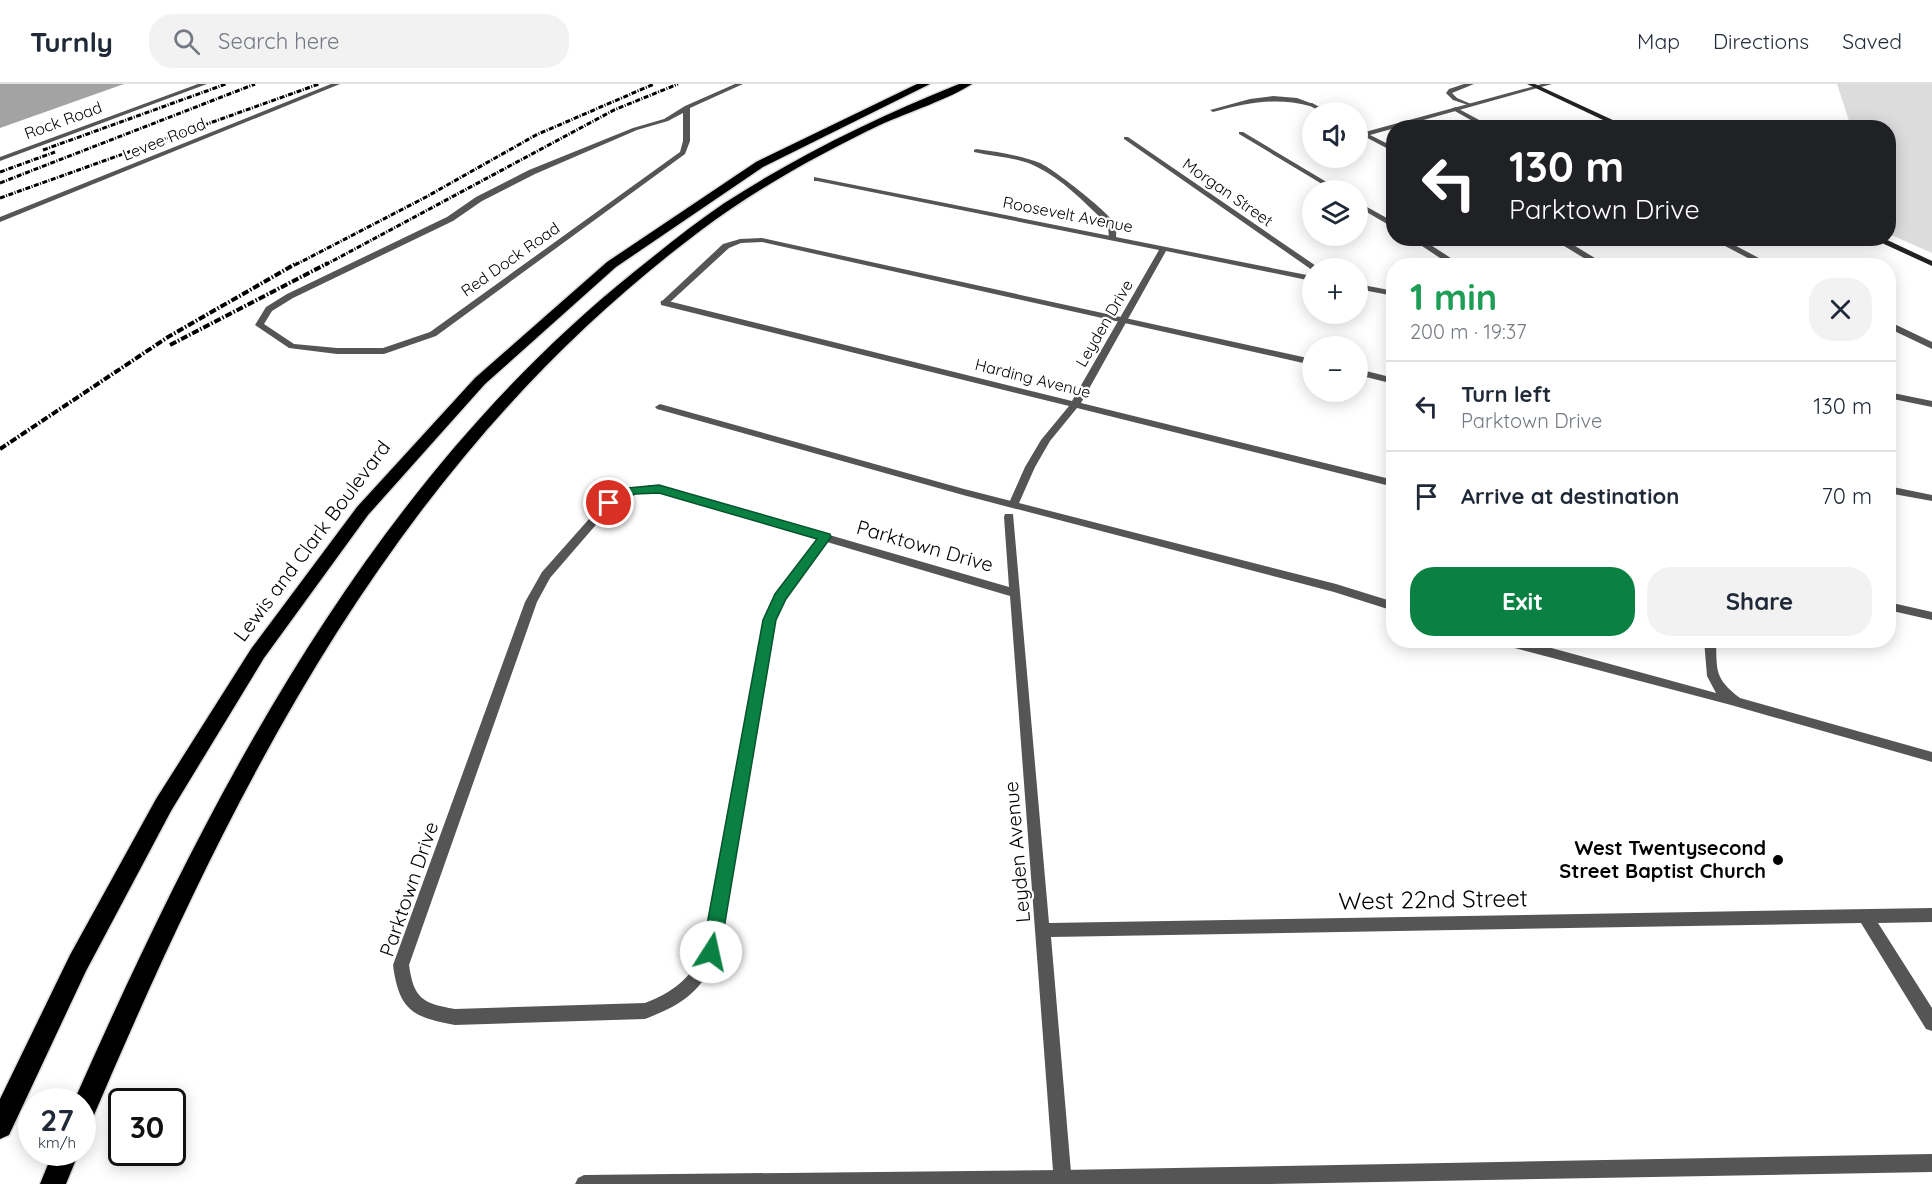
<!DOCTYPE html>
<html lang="en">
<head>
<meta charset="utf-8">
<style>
  body { margin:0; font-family:Quicksand,sans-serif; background:#f2f2f3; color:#1f2937; height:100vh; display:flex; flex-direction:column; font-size:22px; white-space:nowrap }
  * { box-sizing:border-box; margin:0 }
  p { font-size:20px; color:#747a83 }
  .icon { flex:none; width:33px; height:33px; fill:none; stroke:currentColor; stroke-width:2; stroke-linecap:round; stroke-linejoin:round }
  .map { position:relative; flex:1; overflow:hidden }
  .side { position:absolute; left:1386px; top:174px; width:510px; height:390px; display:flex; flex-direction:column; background:#fff; border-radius:24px; box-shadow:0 3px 15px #0003 }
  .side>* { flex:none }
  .top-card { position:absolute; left:1386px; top:36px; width:510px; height:126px; border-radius:24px; box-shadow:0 3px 15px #0003; background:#202124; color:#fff; overflow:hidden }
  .fabs { position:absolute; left:1302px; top:18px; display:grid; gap:12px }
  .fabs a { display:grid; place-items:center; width:66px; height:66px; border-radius:50%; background:#fff; box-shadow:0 3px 15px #0003; font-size:30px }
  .speed { position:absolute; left:18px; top:1004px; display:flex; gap:12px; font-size:30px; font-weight:700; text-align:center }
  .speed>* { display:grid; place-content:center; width:78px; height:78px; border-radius:50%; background:#fff; box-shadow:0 3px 15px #0003; line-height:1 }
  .speed small { font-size:15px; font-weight:400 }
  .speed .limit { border:3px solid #111; border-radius:9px; background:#fff; color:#111 }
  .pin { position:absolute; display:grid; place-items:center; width:51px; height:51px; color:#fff; margin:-26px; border:3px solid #fff; border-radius:50%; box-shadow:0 2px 6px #0007 }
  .me { position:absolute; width:66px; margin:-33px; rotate:10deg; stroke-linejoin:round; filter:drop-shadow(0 0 4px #0008) }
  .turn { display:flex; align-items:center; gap:21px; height:126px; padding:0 24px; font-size:27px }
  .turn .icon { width:78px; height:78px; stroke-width:2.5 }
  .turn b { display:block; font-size:42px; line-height:51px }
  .round { display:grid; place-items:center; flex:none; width:63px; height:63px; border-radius:24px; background:#f2f2f3 }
  .head { display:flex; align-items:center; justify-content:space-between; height:102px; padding:0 24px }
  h1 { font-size:36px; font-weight:700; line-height:45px; color:#1e9e55 }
  .primary-button { display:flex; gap:12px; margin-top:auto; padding:12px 24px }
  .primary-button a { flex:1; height:69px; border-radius:24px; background:#0b8043; color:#fff; font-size:24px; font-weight:700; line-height:69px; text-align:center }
  .primary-button a+a { background:#f2f2f3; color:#1f2937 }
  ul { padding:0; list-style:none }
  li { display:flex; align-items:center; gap:18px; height:90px; padding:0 24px; border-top:2px solid #e0e1e3 }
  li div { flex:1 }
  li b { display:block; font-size:22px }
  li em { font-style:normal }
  header { display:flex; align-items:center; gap:36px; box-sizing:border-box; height:84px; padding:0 30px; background:#fff; border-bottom:2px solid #e0e1e3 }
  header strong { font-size:28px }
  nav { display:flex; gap:33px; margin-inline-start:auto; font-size:21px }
  .search { width:420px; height:54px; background:#f2f2f3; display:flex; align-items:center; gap:15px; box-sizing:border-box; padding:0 21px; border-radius:24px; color:#747a83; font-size:22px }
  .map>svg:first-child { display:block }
</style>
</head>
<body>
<header>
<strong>Turnly</strong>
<div class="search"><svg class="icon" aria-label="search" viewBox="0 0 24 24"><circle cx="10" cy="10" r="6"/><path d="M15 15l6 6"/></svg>Search here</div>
<nav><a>Map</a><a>Directions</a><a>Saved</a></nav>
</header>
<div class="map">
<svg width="1932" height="1100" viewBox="0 0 1932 1100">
  <rect width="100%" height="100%" fill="#fff"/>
  <path fill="#dcdcdc" d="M1837,0H1932V169L1889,150L1888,44L1851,43Z"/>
  <path fill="#a3a3a3" d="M0,0H124L0,44Z"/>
  <path fill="#c4c4c4" stroke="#898989" stroke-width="1.5" d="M1823,40L1831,44H1813Z"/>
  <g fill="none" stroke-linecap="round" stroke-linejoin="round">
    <g stroke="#dbdbdb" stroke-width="3">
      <path id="highway" d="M917,0H930L763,83L616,183L485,300L368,431L264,574L171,727L86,887L9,1051L0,1055V1015L70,871L156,715L251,565L357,423L475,294L607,178L756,78Z
        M959,0H972C949,15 909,28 882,40C819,70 756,105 700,147C395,376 237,696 91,1038L82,1041V1017H74C210,710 368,402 634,188C663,165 692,141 723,120C797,72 877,33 959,0Z
        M53,1068H79L66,1100H40Z"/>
    </g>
    <path fill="#555" fill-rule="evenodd" d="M198,0H207L0,77V73Z
      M735,0H743L690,24V57L685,70L436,252L384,270H337L289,264L255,241L266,223L287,210L447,133L476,113L529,86L633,44L664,35L685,22ZM683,29V57L680,68L430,248L383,264H337L294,260L264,240L272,227L293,214L453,137L482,117L535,90L637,46L668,37Z
      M1464,0H1474L1452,9L1457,14L1471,20V22L1453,16L1446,9L1449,5Z
      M1273,12L1297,14L1313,20L1310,22C1276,13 1247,19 1213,28L1210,26L1250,15Z
      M1455,23L1457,24L1494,44H1485L1453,26L1452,25Z
      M1239,48H1243L1340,106H1332L1239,50Z
      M976,65C998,68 1019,71 1040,79C1052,84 1110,129 1115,140C1117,144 1116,150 1116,154L1109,156L1108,141L1103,136C1083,117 1062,95 1037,83C1018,73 995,73 974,68V66Z
      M1358,118L1394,138V144L1358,123Z
      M762,154L1312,275V281L762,158L741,159L729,164L667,221L660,219L723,160L740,155Z
      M1410,154H1420L1463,182H1452Z
      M1710,154H1721L1774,182H1763Z
      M1888,237L1932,258V265L1888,244Z
      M1358,285L1394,294V300L1358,291Z
      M660,320L964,405L1336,500L1394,518V527L1334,508L963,411L657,325L655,323Z
      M1888,402L1932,411V417L1888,409Z
      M1497,556H1522L1716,609L1707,592L1704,556H1716C1717,587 1714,594 1740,614L1932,668V678L1731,621L1503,561Z
      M1932,1070V1088L1268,1100H575L578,1094L584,1091L1063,1086Z"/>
    <path fill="#555" fill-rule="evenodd" d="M331,0H340L0,138V133Z
      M1542,0H1552L1370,51L1394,63V68L1358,49V47L1365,48Z
      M1308,19H1312L1329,28H1322L1308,21Z
      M1124,53H1128L1319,184L1312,186L1124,55Z
      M814,93L1312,192V197L1166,167L1081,319L1394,396V403L1077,324L1050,357L1035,383L1019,419L1014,423L1009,419L1025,383L1041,356L1069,322L661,221V217L664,216L1072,317L1159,166L817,97H814Z
      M1551,154H1562L1608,182H1597Z
      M1358,200L1394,207V212L1358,205Z
      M1888,308L1932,317V323L1888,314Z
      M652,401L663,403L1009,503L1004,433L1005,430H1013L1049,839L1932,824V838L1878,839L1932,924V947L1926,945L1861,839L1051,853L1072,1100H1054L1010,512L827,458L785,515L775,536L719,868C702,907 684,920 645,935L455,941C412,933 399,926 393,881L525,518L542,488L605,417L629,405ZM659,408L817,455L776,510L763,536L704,867C691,894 672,909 645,919L455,925C422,919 414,915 409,881L537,518L550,494L613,421L635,410Z
      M1888,518L1932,528V536L1888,526Z"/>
    <path fill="#222" fill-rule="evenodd" d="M1527,0H1535L1630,44H1620Z
      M1871,154H1883L1932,177V182Z"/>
    <use href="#highway" fill="#000" fill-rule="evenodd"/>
    <path stroke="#000" stroke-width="3" stroke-dasharray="5 1.5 1 1.5" stroke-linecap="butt" d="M43,66L226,0
      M0,88L55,68
      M0,99L255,0
      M0,114L319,0
      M295,181L426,113L536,51L654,0
      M325,181L614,26L678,0"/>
    <path stroke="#000" stroke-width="4" stroke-dasharray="7 2 1.5 2" stroke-linecap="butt" d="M170,261L328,179
      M0,365L168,253L297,179"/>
  </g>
  <path fill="#0b8043" stroke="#07532c" stroke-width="1.5" d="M659,401L830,450L831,453L786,515L776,536L720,868L717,874L711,876L705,874L702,868L763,536L775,510L817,455L659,409L635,410L609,423L603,419L628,404Z"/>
  <circle fill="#000" stroke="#fff" stroke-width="2" cx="1778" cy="776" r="6"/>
  <g text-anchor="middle" stroke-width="4.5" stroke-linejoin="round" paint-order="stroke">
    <g font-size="16" fill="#000" stroke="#fff">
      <text transform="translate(63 36) rotate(-20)" y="6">Rock Road</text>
      <text transform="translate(164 55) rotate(-22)" y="6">Levee Road</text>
      <text transform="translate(1228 108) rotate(35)" y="6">Morgan Street</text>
      <text transform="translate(1068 130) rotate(11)" y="6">Roosevelt Avenue</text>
      <text transform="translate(510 175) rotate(-35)" y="6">Red Dock Road</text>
      <text transform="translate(1104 239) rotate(-60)" y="6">Leyden Drive</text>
      <text transform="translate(1033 294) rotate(14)" y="6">Harding Avenue</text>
    </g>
    <g font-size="20" fill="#000" stroke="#fff">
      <text transform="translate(312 457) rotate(-53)" y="7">Lewis and Clark Boulevard</text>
      <text transform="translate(925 462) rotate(16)" y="7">Parktown Drive</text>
      <text transform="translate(1017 768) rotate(-95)" y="7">Leyden Avenue</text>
      <text transform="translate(409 805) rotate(-71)" y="7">Parktown Drive</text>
    </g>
    <g font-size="20" font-weight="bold" fill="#000" stroke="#fff" text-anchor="end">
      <text x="1766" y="771">West Twentysecond<tspan x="1766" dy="23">Street Baptist Church</tspan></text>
    </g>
    <g font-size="24" fill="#000" stroke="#fff">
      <text transform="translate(1433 816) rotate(-1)" y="8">West 22nd Street</text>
    </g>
  </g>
</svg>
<div class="fabs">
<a><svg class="icon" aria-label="sound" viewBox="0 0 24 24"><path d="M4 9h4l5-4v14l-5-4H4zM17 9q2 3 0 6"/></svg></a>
<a><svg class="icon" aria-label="layers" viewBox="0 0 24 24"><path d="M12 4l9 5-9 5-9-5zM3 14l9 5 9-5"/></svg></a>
<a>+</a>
<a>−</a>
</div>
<div class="speed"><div>27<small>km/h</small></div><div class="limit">30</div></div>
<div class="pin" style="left:609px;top:419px;background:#d93025"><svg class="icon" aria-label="arrive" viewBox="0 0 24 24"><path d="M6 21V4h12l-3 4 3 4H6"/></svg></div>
<svg class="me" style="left:711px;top:868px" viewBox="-20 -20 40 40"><circle r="19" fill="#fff"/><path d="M0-13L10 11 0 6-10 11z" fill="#0b8043"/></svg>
<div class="top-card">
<div class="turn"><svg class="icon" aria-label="left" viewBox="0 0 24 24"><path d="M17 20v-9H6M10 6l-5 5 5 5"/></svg><div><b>130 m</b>Parktown Drive</div></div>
</div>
<section class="side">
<div class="head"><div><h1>1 min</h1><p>200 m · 19:37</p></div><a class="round"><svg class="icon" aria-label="close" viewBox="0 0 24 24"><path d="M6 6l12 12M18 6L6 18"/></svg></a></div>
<ul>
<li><svg class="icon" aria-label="left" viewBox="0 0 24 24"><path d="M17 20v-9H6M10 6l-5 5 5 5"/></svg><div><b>Turn left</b><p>Parktown Drive</p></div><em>130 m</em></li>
<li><svg class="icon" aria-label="arrive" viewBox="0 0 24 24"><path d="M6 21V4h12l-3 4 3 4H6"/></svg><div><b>Arrive at destination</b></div><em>70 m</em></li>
</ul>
<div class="primary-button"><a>Exit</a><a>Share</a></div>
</section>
</div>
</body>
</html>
